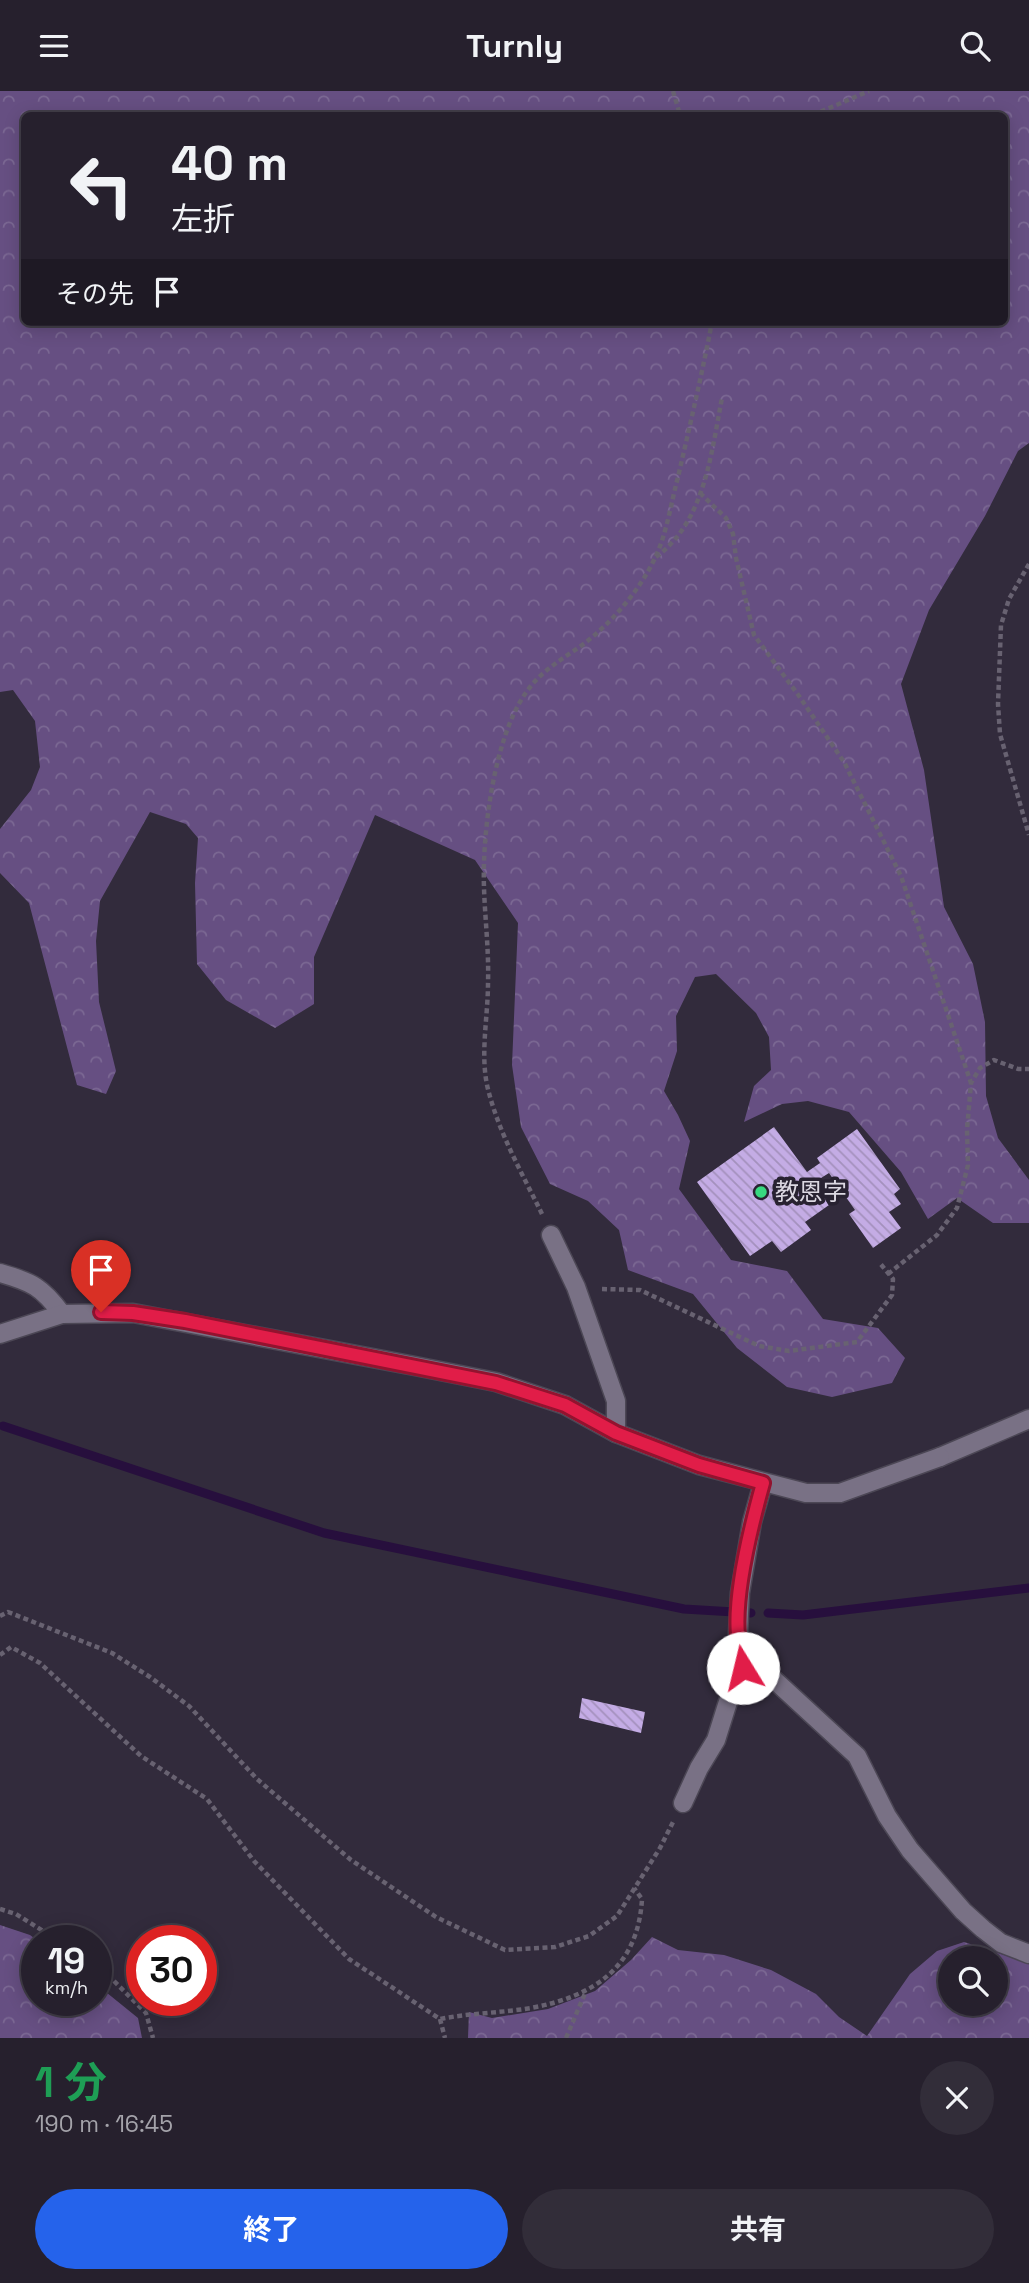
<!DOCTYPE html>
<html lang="ja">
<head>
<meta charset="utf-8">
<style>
  body { margin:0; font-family:"Space Grotesk","Noto Sans JP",sans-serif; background:#322d39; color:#f1f3f6; height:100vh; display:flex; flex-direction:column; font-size:26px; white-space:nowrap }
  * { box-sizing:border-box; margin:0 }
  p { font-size:23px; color:#a4a3aa }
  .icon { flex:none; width:38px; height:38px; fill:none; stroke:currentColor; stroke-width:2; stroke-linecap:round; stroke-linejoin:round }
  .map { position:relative; height:1947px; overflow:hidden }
  .drawer { display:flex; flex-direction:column; background:#26202d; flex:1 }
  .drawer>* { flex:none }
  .guide { position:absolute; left:21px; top:21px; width:987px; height:214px; border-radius:10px; box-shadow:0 4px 18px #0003,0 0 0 2px #423e49; background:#26202d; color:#f1f3f6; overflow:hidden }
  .tools { position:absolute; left:938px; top:1855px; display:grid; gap:14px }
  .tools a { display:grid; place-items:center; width:70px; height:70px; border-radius:50%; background:#26202d; box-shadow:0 4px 18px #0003,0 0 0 2px #423e49; font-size:35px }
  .speed { position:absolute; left:21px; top:1834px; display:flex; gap:14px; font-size:35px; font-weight:700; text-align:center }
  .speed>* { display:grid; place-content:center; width:91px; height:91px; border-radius:50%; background:#26202d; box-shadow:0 4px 18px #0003,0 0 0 2px #423e49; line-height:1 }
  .speed small { font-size:18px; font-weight:400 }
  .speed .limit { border:10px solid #d22; background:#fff; color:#111 }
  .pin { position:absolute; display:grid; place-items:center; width:60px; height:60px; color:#fff; margin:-72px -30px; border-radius:50% 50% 50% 0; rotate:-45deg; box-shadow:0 0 7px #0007 }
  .pin .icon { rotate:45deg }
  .me { position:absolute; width:77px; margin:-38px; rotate:351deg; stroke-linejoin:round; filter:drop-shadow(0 0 5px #0008) }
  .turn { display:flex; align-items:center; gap:24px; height:147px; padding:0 35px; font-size:32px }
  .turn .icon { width:91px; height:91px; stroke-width:2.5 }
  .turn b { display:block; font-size:49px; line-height:60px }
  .then { display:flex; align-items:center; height:66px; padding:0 35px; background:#0003; gap:14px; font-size:26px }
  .round { display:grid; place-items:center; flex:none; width:74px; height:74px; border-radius:37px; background:#322d39 }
  .summary { display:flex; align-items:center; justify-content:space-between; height:119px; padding:0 35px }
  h1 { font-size:42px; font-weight:700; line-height:52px; color:#1e9e55 }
  .button { display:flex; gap:14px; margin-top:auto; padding:14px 35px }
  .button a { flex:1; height:80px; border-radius:42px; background:#2563eb; color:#fff; font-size:28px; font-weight:700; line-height:80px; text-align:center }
  .button a+a { background:#322d39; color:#f1f3f6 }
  header { display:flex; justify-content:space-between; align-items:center; height:91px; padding:0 35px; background:#26202d; font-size:32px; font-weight:700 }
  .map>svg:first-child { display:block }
</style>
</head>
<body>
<header><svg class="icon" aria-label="menu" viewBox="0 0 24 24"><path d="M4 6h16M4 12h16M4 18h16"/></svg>Turnly<svg class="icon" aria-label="search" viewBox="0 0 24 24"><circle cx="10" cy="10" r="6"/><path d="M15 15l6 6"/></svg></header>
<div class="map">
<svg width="1029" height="1947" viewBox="0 0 1029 1947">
  <defs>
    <pattern id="forest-crowns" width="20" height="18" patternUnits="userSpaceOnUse" patternTransform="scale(1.75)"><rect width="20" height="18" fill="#664f82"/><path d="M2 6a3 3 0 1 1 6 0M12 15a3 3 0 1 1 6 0" fill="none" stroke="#7b6893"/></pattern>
    <pattern id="building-back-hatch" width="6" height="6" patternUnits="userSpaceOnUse" patternTransform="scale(1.75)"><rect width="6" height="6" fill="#c4ace5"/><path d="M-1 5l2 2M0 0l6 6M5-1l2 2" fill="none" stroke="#a491bd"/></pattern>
  </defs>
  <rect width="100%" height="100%" fill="#322b3c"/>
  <path fill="url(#forest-crowns)" fill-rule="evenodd" d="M0,0H1029V352L1018,360L985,425L929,519L901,593L924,679L944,816L973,873L985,931L986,1005L998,1047L1029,1089V1132H993L957,1107L928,1128L901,1081L849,1021L808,1010L782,1013L744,1031L754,995L771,979L769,946L756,922L716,883L695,886L676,925L677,960L664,1000L678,1024L690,1050L679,1098L731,1169L787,1180L823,1228L878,1237L905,1267L892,1292L832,1306L787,1296L737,1257L693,1203L628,1179L619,1139L588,1110L550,1093L521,1036L512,974L518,832L475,769L375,724L314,866V913L275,937L226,909L197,873L195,792L198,747L186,733L150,721L100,810L96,850L99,911L116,980L106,1003L77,994L29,812L0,782V738L31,699L40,676L35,630L13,599L0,601ZM1004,24V231H24V24Z
    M0,1834L30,1844L38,1850L37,1909H96V1893L138,1927L142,1947H0Z
    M652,1846L678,1859L724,1864L771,1879L816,1903L839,1926L867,1945L910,1883L937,1860L964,1851L1029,1872V1947H468L469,1921L492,1927L548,1918L595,1900L631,1869ZM950,1867H996V1913H950Z"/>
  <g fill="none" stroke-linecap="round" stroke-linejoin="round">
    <path stroke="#270f3d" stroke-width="9" d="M3,1335L324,1442L684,1518L751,1522
      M768,1522L803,1524L1029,1497"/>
  </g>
  <path fill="url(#building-back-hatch)" d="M774,1036L807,1081L820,1072L817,1067L857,1038L900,1098L894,1103L901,1113L889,1121L901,1137L873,1157L849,1123L855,1119L829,1082L813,1092L829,1114L805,1131L811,1139L781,1161L772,1150L750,1165L697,1091Z
    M582,1607L645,1621L641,1642L579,1627Z"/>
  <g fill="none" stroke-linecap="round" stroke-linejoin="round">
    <g stroke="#4c4755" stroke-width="21">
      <path id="minor" d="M551,1144L576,1196L616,1310V1342
        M0,1182C32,1191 42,1196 62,1223
        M940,1366L1029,1328
        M743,1577L769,1584L857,1665L887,1725L910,1759L963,1820L983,1838L1001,1852L1029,1863
        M683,1712L699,1677L716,1649L732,1598L743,1577L738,1543L740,1502L752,1431L763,1392"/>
    </g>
    <g stroke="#4c4755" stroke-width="21">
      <path id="tertiary" d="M0,1243L62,1223L133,1222L415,1275L496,1291L565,1314L616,1342L699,1374L806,1402H840L940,1366"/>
    </g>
    <path stroke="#686271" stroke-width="4.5" stroke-dasharray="5 3.5" stroke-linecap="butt" d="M673,0L680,24
      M813,24L869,0
      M700,402L726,427L733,443L736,467L754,544L799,605L844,671L901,785L971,992
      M656,466C705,430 711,363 722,307
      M1029,473L1009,508L1001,534L998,613L1000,643L1029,744
      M542,1123C523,1084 500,1044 489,1002C479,967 488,928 488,892C489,860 485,828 484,797C482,742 494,648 525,603C540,580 563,568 585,552C612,531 640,499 655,467C667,442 671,412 678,386C690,334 702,283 712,231
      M888,1183L937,1144L957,1117L968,1074L967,1039L971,992L980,977L994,969L1018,978H1029
      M602,1198L640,1199L759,1255L789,1260L857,1251L892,1204L893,1188L879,1171
      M0,1525L8,1521L112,1562L150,1586L189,1615L257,1688L351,1769L436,1826L505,1859L555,1856L589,1845L617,1825L660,1757L673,1731
      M0,1564L11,1556L40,1572L141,1665L207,1708L254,1770L349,1868L440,1928C470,1922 501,1922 531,1917C595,1905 638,1876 642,1808L634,1797
      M0,1818L16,1823L59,1850
      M96,1872L146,1922L153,1947
      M440,1928L445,1947
      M566,1947L586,1900"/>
    <use href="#minor" stroke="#797185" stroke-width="18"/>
    <use href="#tertiary" stroke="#797185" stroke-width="18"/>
  </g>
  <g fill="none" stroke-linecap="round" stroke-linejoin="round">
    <g stroke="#92132f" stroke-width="18">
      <path id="route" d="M101,1221L133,1222L185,1230L496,1292L565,1314L616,1342L699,1374L763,1392C751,1435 734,1501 738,1544C739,1555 741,1566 743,1577"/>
    </g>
    <use href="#route" stroke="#e11d48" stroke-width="12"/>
  </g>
  <circle fill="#38d880" stroke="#282231" stroke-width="2.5" cx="761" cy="1101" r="7"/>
  <g text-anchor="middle" stroke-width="7" stroke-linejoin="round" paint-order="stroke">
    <g font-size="24" fill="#dcd8e2" stroke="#282231" text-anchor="start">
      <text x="775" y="1109">教恩字</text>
    </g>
  </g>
</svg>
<div class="tools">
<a><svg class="icon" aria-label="search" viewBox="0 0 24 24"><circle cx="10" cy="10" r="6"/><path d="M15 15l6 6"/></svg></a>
</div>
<div class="speed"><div>19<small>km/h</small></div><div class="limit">30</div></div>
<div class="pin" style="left:101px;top:1221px;background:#d93025"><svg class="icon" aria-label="arrive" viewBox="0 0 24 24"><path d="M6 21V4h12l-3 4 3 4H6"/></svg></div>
<svg class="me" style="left:743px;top:1577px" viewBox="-20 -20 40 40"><circle r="19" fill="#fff"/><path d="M0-13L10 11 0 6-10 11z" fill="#e11d48"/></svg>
<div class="guide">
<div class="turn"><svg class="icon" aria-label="left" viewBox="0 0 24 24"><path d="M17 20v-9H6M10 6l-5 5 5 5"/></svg><div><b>40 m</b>左折</div></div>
<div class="then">その先<svg class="icon" aria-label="arrive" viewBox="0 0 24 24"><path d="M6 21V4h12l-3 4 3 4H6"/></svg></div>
</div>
</div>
<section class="drawer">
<div class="summary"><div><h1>1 分</h1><p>190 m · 16:45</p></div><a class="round"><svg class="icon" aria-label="close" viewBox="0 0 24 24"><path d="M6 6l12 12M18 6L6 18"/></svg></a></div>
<div class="button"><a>終了</a><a>共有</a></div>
</section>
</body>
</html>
